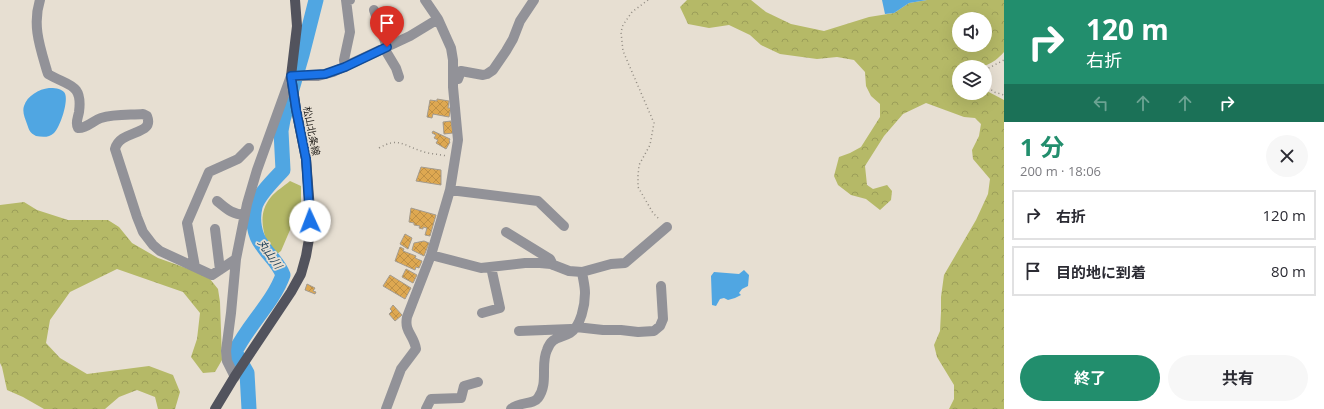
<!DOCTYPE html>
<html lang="ja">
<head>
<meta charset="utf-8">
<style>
  body { margin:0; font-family:"Open Sans","Noto Sans JP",sans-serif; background:#f7f7f7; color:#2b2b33; height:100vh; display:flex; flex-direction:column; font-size:15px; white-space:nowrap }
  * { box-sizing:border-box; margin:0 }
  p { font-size:13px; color:#7c7c81 }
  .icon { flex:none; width:22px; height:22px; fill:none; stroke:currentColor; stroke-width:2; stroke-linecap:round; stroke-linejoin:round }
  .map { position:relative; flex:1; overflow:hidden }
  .drawer { display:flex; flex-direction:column; background:#fff; width:320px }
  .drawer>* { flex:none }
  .top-card { background:#228e6d; color:#fff; overflow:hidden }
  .tools { position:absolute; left:952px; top:12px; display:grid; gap:8px }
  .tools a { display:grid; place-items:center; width:40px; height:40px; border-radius:50%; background:#fff; box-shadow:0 4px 16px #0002; font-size:20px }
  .pin { position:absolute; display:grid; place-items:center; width:34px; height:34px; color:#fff; margin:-41px -17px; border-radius:50% 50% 50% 0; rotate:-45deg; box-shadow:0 0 4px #0007 }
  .pin .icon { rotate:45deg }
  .me { position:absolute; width:44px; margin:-22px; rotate:358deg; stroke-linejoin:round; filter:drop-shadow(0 0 3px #0008) }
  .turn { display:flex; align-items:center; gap:14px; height:84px; padding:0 16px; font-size:18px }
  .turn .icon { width:52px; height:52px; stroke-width:2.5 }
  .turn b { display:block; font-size:28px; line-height:34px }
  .lanes { display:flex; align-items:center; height:38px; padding:0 16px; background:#0003; justify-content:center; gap:20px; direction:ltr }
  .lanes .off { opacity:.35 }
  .round { display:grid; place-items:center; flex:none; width:42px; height:42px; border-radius:21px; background:#f7f7f7 }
  .overview { display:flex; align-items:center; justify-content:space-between; height:68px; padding:0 16px }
  h1 { font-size:24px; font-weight:700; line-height:30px; color:#228e6d }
  .cta { display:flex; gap:8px; margin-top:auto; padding:8px 16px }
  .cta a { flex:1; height:46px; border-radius:24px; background:#228e6d; color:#fff; font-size:16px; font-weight:700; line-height:46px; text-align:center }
  .cta a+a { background:#f7f7f7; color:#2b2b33 }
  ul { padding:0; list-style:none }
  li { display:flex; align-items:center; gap:12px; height:50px; margin:0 8px 6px; padding:0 8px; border:2px solid #e1e1e2; border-radius:0px }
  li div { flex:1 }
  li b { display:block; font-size:15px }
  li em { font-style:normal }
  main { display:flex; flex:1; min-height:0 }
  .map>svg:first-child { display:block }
</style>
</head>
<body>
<main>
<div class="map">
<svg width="1004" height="409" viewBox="0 0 1004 409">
  <defs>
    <pattern id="forest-crowns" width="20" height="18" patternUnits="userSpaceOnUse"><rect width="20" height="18" fill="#b5b967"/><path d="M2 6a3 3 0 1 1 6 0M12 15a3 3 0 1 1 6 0" fill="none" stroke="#9b9e59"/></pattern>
    <pattern id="building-cross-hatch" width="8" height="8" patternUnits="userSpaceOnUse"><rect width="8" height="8" fill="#dea851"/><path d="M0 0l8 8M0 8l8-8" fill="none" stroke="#be9046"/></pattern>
  </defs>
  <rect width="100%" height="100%" fill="#e7dfd2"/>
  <path fill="url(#forest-crowns)" fill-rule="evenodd" d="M687,0H751L766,12L791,24L824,31L869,17L894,13L909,3L927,0H1004V52C989,69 979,67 959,67V93H985V90L1004,100V409H949L954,399V385L937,357L934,345L940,331L941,312V297L944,275L976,220L988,194L990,179L973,159L972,150L979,136L981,124L975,118L964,117L926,103L903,114L884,136L865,166L867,185L873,189L887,185L892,191L891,200L880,210L866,199L851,195L838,185L834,176L839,157L850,153L861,147L880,117V104L871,96L866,86L865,72L854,60L837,57L817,59L780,54L761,45L750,35L729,25L709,28L688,24L680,7ZM959,19H985V45H959Z
    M24,202L37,210L68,220H108L119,227L132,243L158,258L200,273L210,279L218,289L220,302L222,360L215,372L203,373L191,357L197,339L200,313L183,292L117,269L70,292L50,320L46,343L60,358L87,374L149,366L173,375L180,392L175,409H158L155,397L137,390L119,397L105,409H44L23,397L7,390L2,367L0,363V205Z"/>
  <path fill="#b5b967" d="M290,181L301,186V212L296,216L281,251L273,257C265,238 255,216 271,197C276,191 284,186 290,181Z"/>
  <path fill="#50a6e2" d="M882,0H927L909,3L894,13L885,14Z
    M49,88C54,88 60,88 64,92C70,98 60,128 54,133C49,138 42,137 36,136C30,133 29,130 27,124C25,118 22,112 24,106C27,96 39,89 49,88Z
    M744,270L749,275L748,286L742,289L739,293L741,295L735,298L728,300L724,298L720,299L716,306L712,305L711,276L714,272L739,274Z"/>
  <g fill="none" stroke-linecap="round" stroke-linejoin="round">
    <path stroke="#50a6e2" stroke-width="15" d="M249,409L247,373L235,352C248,325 273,303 283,275C278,262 269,256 262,245C254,235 252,219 255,207C258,195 274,180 283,170L281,131L283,120L302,55L316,0"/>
  </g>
  <path fill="url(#building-cross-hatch)" stroke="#a39b8f" d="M437,99L449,101L448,108H451L449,117L433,114L432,118L427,117L430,100L437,101Z
    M451,121L453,133L444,134L443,122Z
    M433,131L450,139L449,141L450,142L446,149L436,143L438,140L434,138L436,135L432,133Z
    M421,167L441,170V185L416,181Z
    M411,208L436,215L430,236L425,235L427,228L423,227V229L419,228L420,226L414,225V223L409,222Z
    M405,234L412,238L408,249L400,244Z
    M424,241L429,243L424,256L412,250L414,243Z
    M400,247L404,249L403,251L416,256L415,258L422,261L419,268L416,267L415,270L395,261Z
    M406,269L417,275L413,283L402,277Z
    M390,275L411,288L405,299L383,286Z
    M307,284L315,288L313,291L316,292L315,294L305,290Z
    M393,305L402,315L395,321L389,314L392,311L390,309Z"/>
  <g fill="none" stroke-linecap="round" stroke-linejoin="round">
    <path stroke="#928c83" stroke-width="1.5" stroke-dasharray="1 3" stroke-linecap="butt" d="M648,0L632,12L623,25L621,32L623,51L654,123L650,145L639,165L638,176V187L653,213L660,220
      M985,70L1004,60
      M985,85L994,92L1004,95
      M379,148C398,137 403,145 421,151C429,154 438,154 447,156"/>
    <path stroke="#929298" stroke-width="10" d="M40,0C32,25 40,47 47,71L48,74C68,86 83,83 79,112C78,118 75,123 78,128C86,129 94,120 101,118C114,114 129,115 143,114L147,116C155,136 120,129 115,149L137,217L143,232L153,245L160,251L212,275L236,259
      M374,10L387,47
      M384,48L396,68L399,77
      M345,67L344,60L350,32L346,0H350
      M453,78L458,79L461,71L483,75L487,74L493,70L506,51L513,39L520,21L534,0
      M450,190L538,201L564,226
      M217,201C227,209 231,214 245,215
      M215,229L220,270
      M506,232L550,259L553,265
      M431,255L481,268L525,263H540L551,264L569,271L582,272C583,279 585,286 585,293C585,305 581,326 570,333C560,339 552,336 547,350C540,365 549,383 538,398C533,405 520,401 511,409
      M195,267L187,223L209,172L238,159L249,148
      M582,272L611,264L625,263L667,227
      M482,313L500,308L491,267
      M576,327L603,330H621L638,332L654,331L660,326L663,319L661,286
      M519,331L571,329
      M235,377L227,361L226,351L231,313L236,259L247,204L257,170L291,76H318L333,72L410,36L438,19
      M386,409L401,369L416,349C414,335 404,332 407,317L431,255L450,190L458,140L453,87V60L451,48L438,19L425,0
      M426,409L431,399L461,398L464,386L478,382"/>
    <path stroke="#52535d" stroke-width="10" d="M215,409L235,376L291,292L301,274L306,256L310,233V210L306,159L296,109L291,76L297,26L295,0"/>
  </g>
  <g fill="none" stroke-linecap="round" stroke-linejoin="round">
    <g stroke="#114b97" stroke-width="10">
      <path id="route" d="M310,221L306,159L296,109L291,76L325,74L345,67L387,47"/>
    </g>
    <use href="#route" stroke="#1a73e8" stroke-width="7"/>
  </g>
  <g text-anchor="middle" stroke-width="3.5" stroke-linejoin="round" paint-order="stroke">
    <g font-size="10" fill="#1f1c18" stroke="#e7dfd2">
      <text transform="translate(312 131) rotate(79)" y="4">松山北条線</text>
    </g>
    <g font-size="11" font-style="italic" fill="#193d56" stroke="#e7dfd2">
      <text transform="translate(270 254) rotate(55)" y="4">丸山川</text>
    </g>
  </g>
</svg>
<div class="tools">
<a><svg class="icon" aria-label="sound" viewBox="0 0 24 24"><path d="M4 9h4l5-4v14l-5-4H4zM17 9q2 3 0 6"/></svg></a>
<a><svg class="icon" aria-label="layers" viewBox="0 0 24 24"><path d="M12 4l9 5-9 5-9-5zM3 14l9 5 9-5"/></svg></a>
</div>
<div class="pin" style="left:387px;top:47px;background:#d93025"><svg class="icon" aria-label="arrive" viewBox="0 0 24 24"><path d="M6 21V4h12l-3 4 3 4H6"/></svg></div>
<svg class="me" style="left:310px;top:221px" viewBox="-20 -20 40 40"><circle r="19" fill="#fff"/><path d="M0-13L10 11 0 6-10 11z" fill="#1a73e8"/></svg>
</div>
<section class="drawer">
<div class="top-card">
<div class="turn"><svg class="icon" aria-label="right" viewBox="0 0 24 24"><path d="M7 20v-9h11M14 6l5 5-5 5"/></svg><div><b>120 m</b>右折</div></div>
<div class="lanes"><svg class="icon off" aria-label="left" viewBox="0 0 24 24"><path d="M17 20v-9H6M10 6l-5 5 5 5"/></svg><svg class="icon off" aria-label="ahead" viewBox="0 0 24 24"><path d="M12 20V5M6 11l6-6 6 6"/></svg><svg class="icon off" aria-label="ahead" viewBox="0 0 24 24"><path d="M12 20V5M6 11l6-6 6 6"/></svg><svg class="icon" aria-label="right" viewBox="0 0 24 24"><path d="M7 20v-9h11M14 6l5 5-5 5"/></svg></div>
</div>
<div class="overview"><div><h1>1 分</h1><p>200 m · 18:06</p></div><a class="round"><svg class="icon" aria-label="close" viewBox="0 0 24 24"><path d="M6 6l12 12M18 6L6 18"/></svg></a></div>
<ul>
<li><svg class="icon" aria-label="right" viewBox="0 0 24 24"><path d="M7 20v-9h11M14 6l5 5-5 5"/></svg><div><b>右折</b></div><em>120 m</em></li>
<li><svg class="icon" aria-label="arrive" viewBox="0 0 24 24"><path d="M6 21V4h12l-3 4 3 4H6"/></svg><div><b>目的地に到着</b></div><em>80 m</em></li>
</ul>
<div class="cta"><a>終了</a><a>共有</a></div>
</section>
</main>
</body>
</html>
